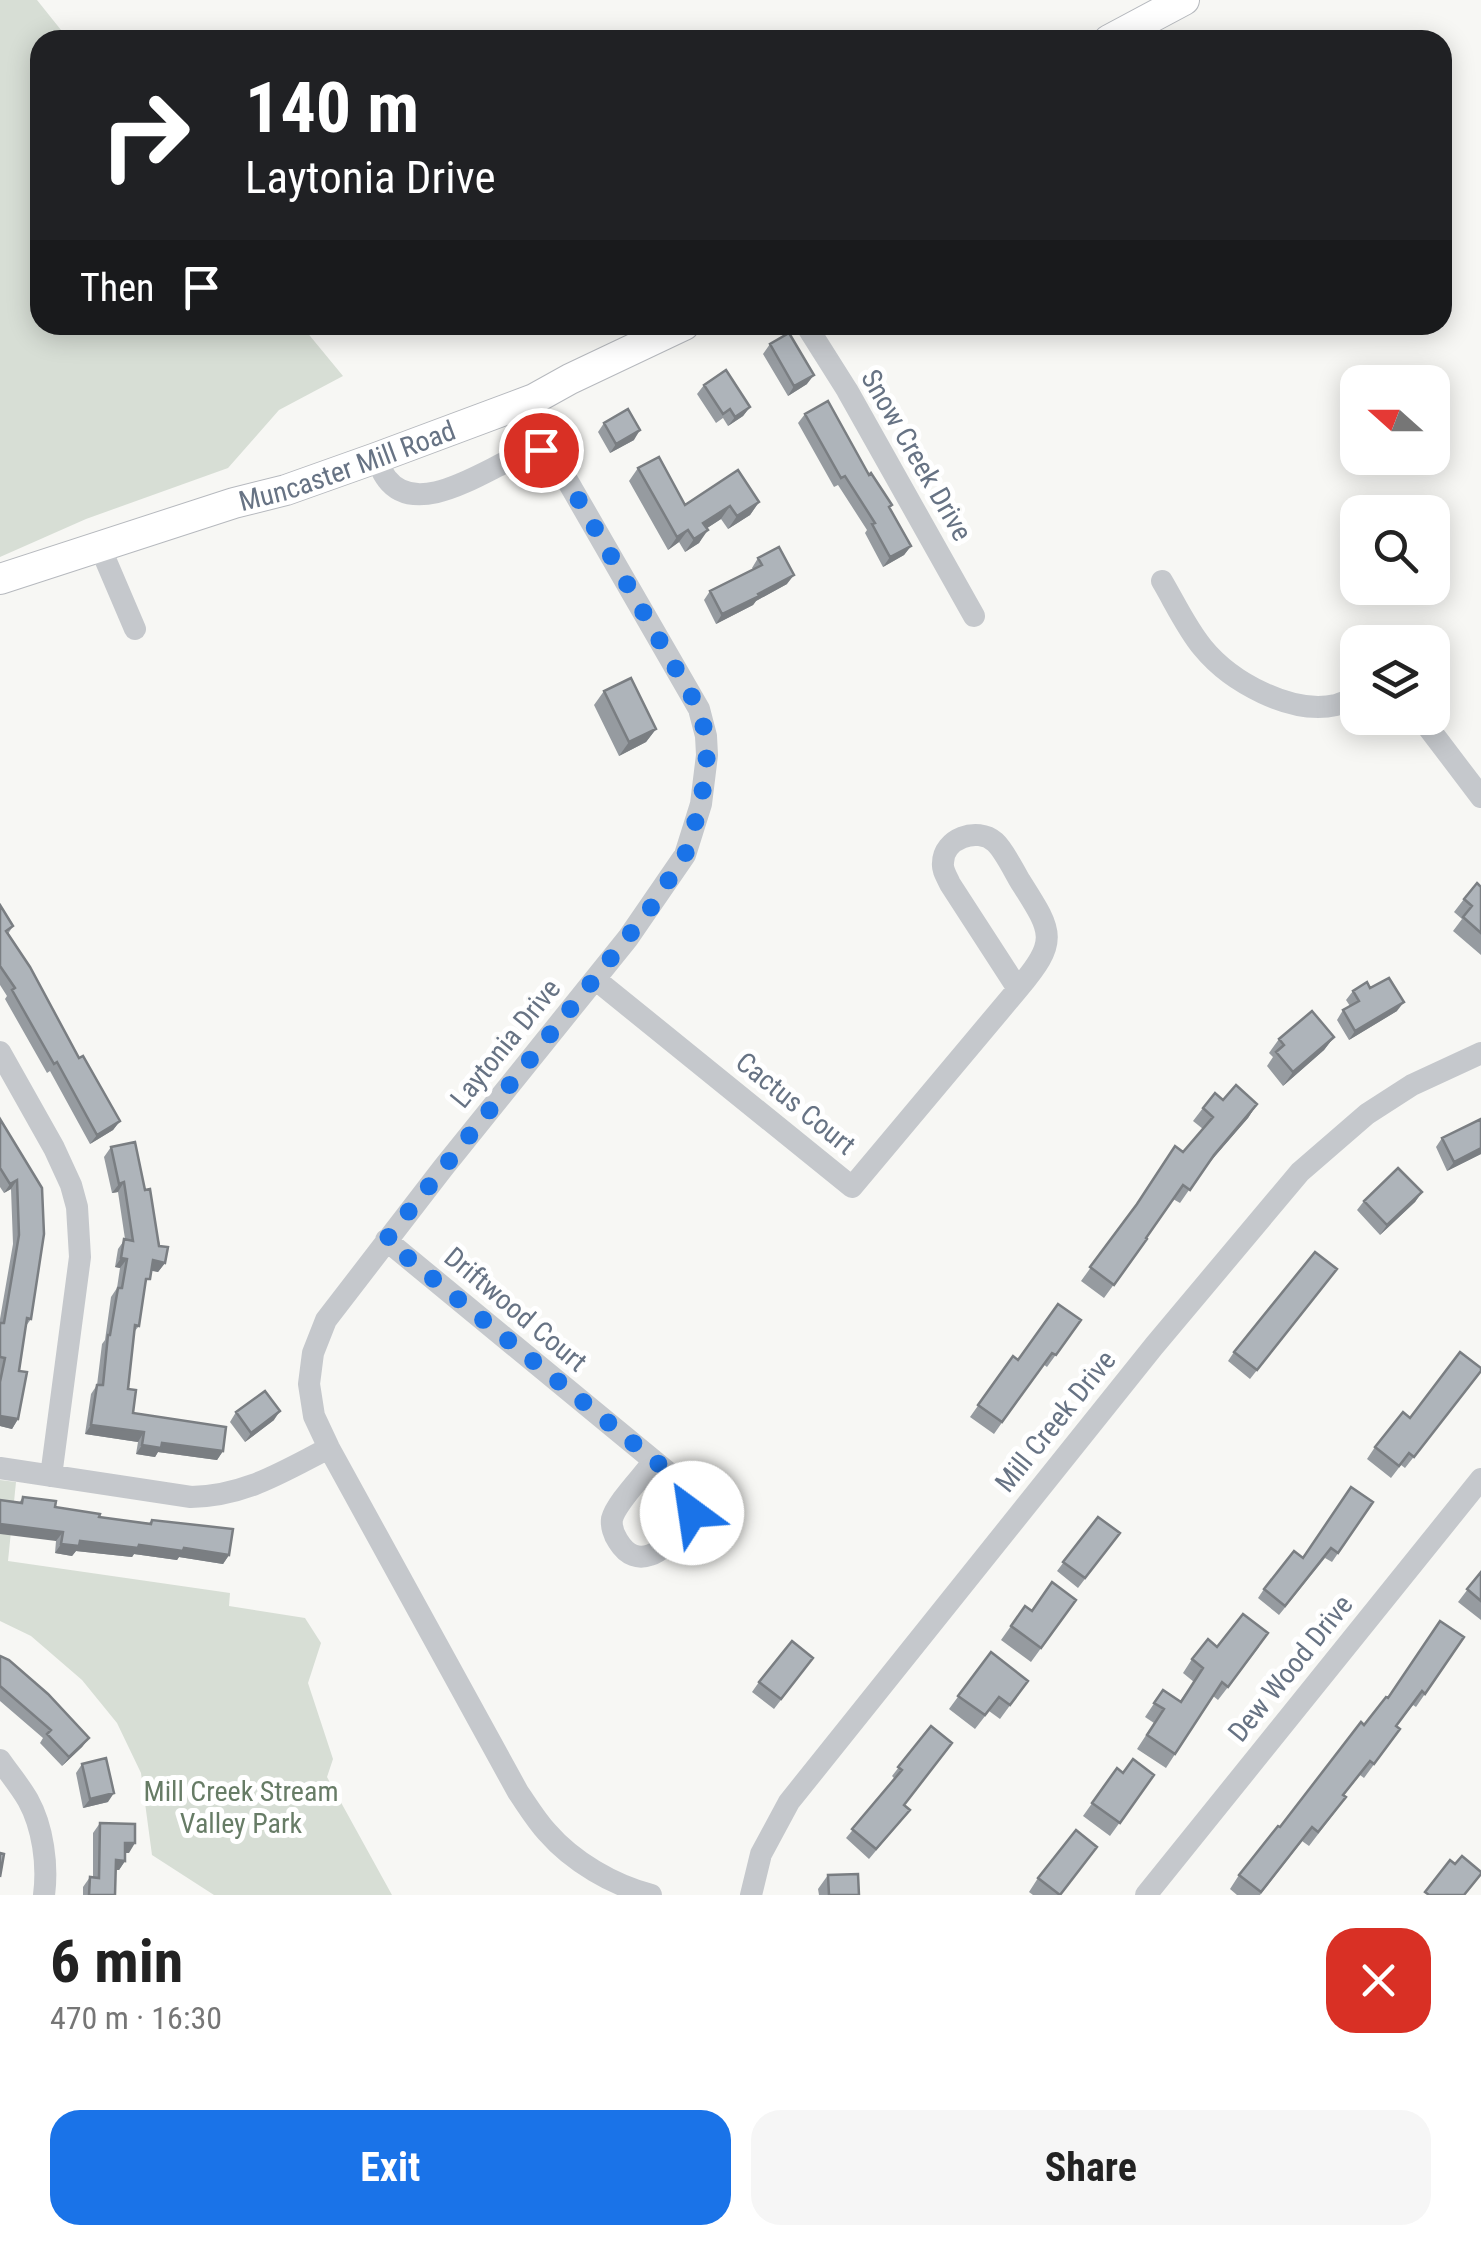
<!DOCTYPE html>
<html lang="en">
<head>
<meta charset="utf-8">
<style>
  body { margin:0; font-family:"Roboto Condensed",sans-serif; background:#f6f6f6; color:#222; height:100vh; display:flex; flex-direction:column; font-size:38px; white-space:nowrap }
  * { box-sizing:border-box; margin:0 }
  p { font-size:32px; color:#767676 }
  .icon { flex:none; width:55px; height:55px; fill:none; stroke:currentColor; stroke-width:2; stroke-linecap:round; stroke-linejoin:round }
  .map { position:relative; height:1895px; overflow:hidden }
  .panel { display:flex; flex-direction:column; background:#fff; flex:1 }
  .panel>* { flex:none }
  .hud { position:absolute; left:30px; top:30px; width:1422px; height:305px; border-radius:30px; box-shadow:0 5px 25px #0003; background:#202124; color:#fff; overflow:hidden }
  .needle { width:65px; rotate:291deg }
  .fabs { position:absolute; left:1340px; top:365px; display:grid; gap:20px }
  .fabs a { display:grid; place-items:center; width:110px; height:110px; border-radius:20px; background:#fff; box-shadow:0 5px 25px #0003; font-size:50px }
  .pin { position:absolute; display:grid; place-items:center; width:85px; height:85px; color:#fff; margin:-42px; border:5px solid #fff; border-radius:50%; box-shadow:0 2px 10px #0007 }
  .me { position:absolute; width:110px; margin:-55px; rotate:329deg; stroke-linejoin:round; filter:drop-shadow(0 0 8px #0008) }
  .turn { display:flex; align-items:center; gap:35px; height:210px; padding:0 50px; font-size:45px }
  .turn .icon { width:130px; height:130px; stroke-width:2.5 }
  .turn b { display:block; font-size:70px; line-height:85px }
  .then { display:flex; align-items:center; height:95px; padding:0 50px; background:#0003; gap:20px; font-size:38px }
  .round { display:grid; place-items:center; flex:none; width:105px; height:105px; border-radius:30px; background:#f6f6f6 }
  .summary { display:flex; align-items:center; justify-content:space-between; height:170px; padding:0 50px }
  h1 { font-size:60px; font-weight:700; line-height:75px }
  .cta { display:flex; gap:20px; margin-top:auto; padding:20px 50px }
  .cta a { flex:1; height:115px; border-radius:30px; background:#1a73e8; color:#fff; font-size:40px; font-weight:700; line-height:115px; text-align:center }
  .cta a+a { background:#f6f6f6; color:#222 }
  .map>svg:first-child { display:block }
</style>
</head>
<body>
<div class="map">
<svg width="1481" height="1895" viewBox="0 0 1481 1895">
  <rect width="100%" height="100%" fill="#f7f7f4"/>
  <path fill="#d7ded5" d="M0,0H37L69,40H40V325H301L343,376L279,410L228,468L86,519L0,557Z
    M0,1480L16,1482L8,1561L230,1593L229,1606L305,1618L321,1643L308,1683L333,1759L327,1777L392,1895H214L152,1855L141,1773L117,1723L82,1680L31,1636L0,1621Z"/>
  <g fill="none" stroke-linecap="round" stroke-linejoin="round">
    <g stroke="#b6b9be" stroke-width="32">
      <g id="major">
        <path d="M1109,40L1184,0"/>
        <path id="s1" d="M0,579L234,503L286,490L376,458L534,399L570,379L684,325"/>
      </g>
    </g>
    <path stroke="#c5c8cc" stroke-width="22" d="M806,325L847,390L974,616
      M376,458C379,464 382,473 387,479C415,516 476,476 508,461C523,454 536,448 552,454L699,709L706,736L707,755L701,804L685,855L628,938L443,1168L326,1320L313,1353L309,1384L314,1416L329,1448L518,1792C527,1805 536,1820 547,1832C573,1862 613,1885 651,1895
      M100,547L135,629
      M1162,581C1175,603 1187,629 1203,648C1231,682 1291,715 1336,705C1343,703 1351,699 1358,696
      M1421,718L1481,797
      M595,979L852,1187L1018,989C1059,940 1053,933 1020,881C1014,871 1004,850 995,842C977,826 943,839 943,863C942,870 947,877 950,884L1018,989
      M0,1052L54,1148L71,1185L77,1207L80,1257L51,1476
      M386,1240L687,1488C691,1496 694,1502 692,1510C690,1517 684,1524 680,1530C664,1551 637,1572 618,1541C614,1535 611,1526 612,1519C616,1503 643,1476 653,1462
      M0,1468L191,1497C245,1496 282,1472 329,1448
      M0,1760C9,1773 20,1786 28,1800C43,1827 48,1865 44,1895
      M751,1895L761,1854L789,1802L1154,1346L1300,1172L1367,1114L1412,1085L1481,1053
      M1146,1895L1481,1479"/>
    <use href="#major" stroke="#fff" stroke-width="30"/>
  </g>
  <path fill="#969ba0" d="M770,344L807,384L788,396L763,354Z
    M704,385L750,407L743,416L728,426L723,418L716,423L697,394Z
    M805,414L869,475L892,505L890,508L911,546L904,555L883,567L865,533L867,530L838,485L834,487L798,423Z
    M604,423L634,440L610,453L598,432Z
    M638,468L685,505L759,502L750,515L728,529L721,519L707,528L699,543L685,552L679,542L668,550L629,481Z
    M758,558L787,584L756,601L753,605L716,624L704,600L710,591L753,569L752,568Z
    M604,691L656,729L646,742L619,756L594,705Z
    M1481,887V955L1453,931L1462,919L1454,912L1464,899Z
    M0,905L13,926L8,934L79,1058L120,1121L113,1130L90,1144L50,1071L47,1073L5,999L7,996L0,985Z
    M1353,991L1397,1011L1349,1040L1337,1020L1343,1010L1350,1006L1346,1000Z
    M1334,1037L1324,1050L1283,1086L1267,1066L1273,1057L1269,1053L1279,1039Z
    M1223,1100L1257,1104L1248,1118L1205,1167L1180,1203L1173,1199L1146,1238L1147,1239L1104,1298L1081,1281L1131,1212L1203,1129L1193,1121L1203,1108Z
    M0,1119L42,1188L31,1319L26,1326L19,1371L18,1419L12,1429L0,1426V1319L13,1244L11,1189L4,1193L0,1187Z
    M1481,1119V1154L1447,1171L1436,1147L1442,1138Z
    M111,1147L145,1190L165,1263L158,1272L151,1270L145,1285L139,1326L134,1332L128,1389L133,1413L223,1451L217,1460L158,1452L155,1457L136,1454L138,1442L85,1434L91,1394L97,1385L102,1344L105,1340L111,1297L117,1288L120,1268L115,1267L118,1249L125,1239L118,1192L112,1193L104,1157Z
    M1422,1192L1415,1202L1380,1235L1357,1210L1364,1201Z
    M1337,1269L1250,1379L1228,1361L1234,1352Z
    M1081,1320L1047,1367L1043,1364L994,1434L970,1417L1013,1356L1018,1360Z
    M1474,1381L1405,1468L1401,1465L1391,1478L1367,1459L1375,1447L1410,1418Z
    M236,1412L274,1420L245,1442L230,1422Z
    M23,1497L55,1507L99,1517L149,1523L152,1520L229,1555L223,1564L179,1557L177,1560L134,1554L132,1557L76,1551L72,1556L55,1553L56,1541L19,1503Z
    M1373,1502L1332,1562L1325,1558L1279,1615L1258,1598L1264,1589Z
    M1098,1517L1120,1533L1078,1588L1057,1571Z
    M1481,1572V1620L1458,1602Z
    M1076,1600L1031,1662L1001,1640L1025,1606L1032,1611Z
    M1464,1637L1416,1707L1413,1705L1396,1726L1400,1729L1364,1778L1360,1775L1344,1795L1336,1811L1309,1846L1302,1841L1260,1895H1237L1230,1889L1239,1875L1388,1698Z
    M1217,1647H1259L1218,1700L1213,1696L1166,1768L1137,1749L1154,1723L1145,1717L1163,1690L1180,1701L1194,1682L1183,1673L1192,1659Z
    M991,1652L1028,1681L1000,1719L989,1711L975,1729L949,1709Z
    M0,1656L89,1738L82,1747L62,1766L40,1743L43,1738L0,1701Z
    M813,1658L774,1709L752,1692L759,1682Z
    M931,1726L904,1806L910,1810L869,1859L846,1838L895,1779L892,1776Z
    M82,1764L108,1802L83,1808L76,1773Z
    M1117,1768L1123,1773L1154,1775L1110,1836L1083,1816Z
    M100,1823L129,1853H125V1861L119,1870H115V1895H83V1887L90,1877H93V1833Z
    M828,1875L859,1895H819L818,1889Z
    M1038,1878L1061,1895H1033L1029,1892Z"/>
  <path fill="#7a7e82" d="M814,375L807,384L788,396L794,386Z
    M750,407L743,416L728,426L735,417Z
    M640,430L634,440L610,453L616,444Z
    M759,502L750,515L728,529L737,516Z
    M730,506L721,519L695,536L703,523Z
    M688,530L679,542L668,550L677,537Z
    M708,530L699,543L685,552L694,539Z
    M911,546L904,555L883,567L890,557Z
    M794,575L787,584L756,601L753,605L716,624L722,614Z
    M656,729L646,742L619,756L629,742Z
    M1404,1002L1397,1011L1349,1040L1355,1031Z
    M1334,1037L1324,1050L1283,1086L1293,1072Z
    M1257,1104L1248,1118L1204,1169L1214,1155Z
    M120,1121L113,1130L90,1144L97,1135Z
    M1481,1148V1154L1447,1171L1454,1162Z
    M17,1180L11,1189L4,1193L10,1184Z
    M124,1182L118,1192L112,1193L119,1184Z
    M1422,1192L1415,1202L1380,1235L1387,1225Z
    M121,1258L127,1259L120,1268L115,1267Z
    M153,1260L165,1263L158,1272L147,1270Z
    M280,1411L274,1420L245,1442L251,1433Z
    M0,1416L18,1419L12,1429L0,1426Z
    M91,1425L144,1432L138,1442L85,1434Z
    M162,1443L223,1451L217,1460L158,1452L155,1457L136,1454L142,1445Z
    M0,1524L63,1532L56,1541L0,1534Z
    M80,1541L184,1548L229,1555L223,1564L179,1557L177,1560L134,1554L132,1557L76,1551L72,1556L55,1553L61,1544Z
    M89,1738L82,1747L62,1766L69,1757Z
    M114,1793L108,1802L83,1808L90,1799Z
    M125,1843H135L129,1853H119Z
    M116,1860L125,1861L119,1870H109Z"/>
  <path fill="#aeb4ba" stroke="#7a7e82" stroke-width="2.5" d="M789,333L814,375L794,386L770,344Z
    M726,370L750,407L735,417L730,409L723,414L704,385Z
    M828,401L869,475L871,473L892,505L889,507L911,546L890,557L872,524L875,523L845,476L841,478L805,414Z
    M628,409L640,430L616,444L604,423Z
    M659,457L685,505L738,470L759,502L737,516L730,506L703,523L708,530L694,539L688,530L677,537L638,468Z
    M779,547L794,575L758,594L759,596L722,614L710,591L762,565L758,558Z
    M631,678L656,729L629,742L604,691Z
    M1477,883L1481,887V933L1463,917L1472,906L1464,899Z
    M0,905L13,926L6,931L30,967L79,1058L83,1056L120,1121L97,1135L57,1062L54,1064L12,990L15,988L0,966Z
    M1389,978L1404,1002L1355,1031L1343,1010L1359,1001L1353,991L1367,982L1370,988Z
    M1312,1011L1334,1037L1293,1072L1276,1052L1284,1045L1279,1039Z
    M1236,1085L1257,1104L1214,1155L1190,1190L1183,1185L1146,1238L1147,1239L1114,1285L1090,1267L1137,1204L1175,1146L1183,1152L1213,1117L1203,1108L1215,1093L1223,1100Z
    M0,1119L42,1188L44,1234L31,1319L27,1318L19,1371L27,1372L18,1419L0,1416V1382L5,1358L0,1357V1323H4L19,1235L17,1180L10,1184L0,1168Z
    M1481,1119V1148L1454,1162L1442,1138Z
    M135,1142L145,1190L150,1189L159,1246L168,1247L165,1263L153,1260L150,1279H146L139,1326L135,1325L128,1389L136,1390L133,1413L226,1427L223,1451L162,1443L161,1448L142,1445L144,1432L91,1425L97,1385H103L108,1335H110L118,1288H122L127,1259L121,1258L124,1239L133,1241L124,1182L119,1184L111,1147Z
    M1398,1168L1422,1192L1387,1225L1364,1201Z
    M1315,1252L1337,1269L1257,1370L1234,1352Z
    M1058,1304L1081,1320L1056,1355L1052,1353L1002,1422L978,1405L1013,1356L1018,1360Z
    M1460,1352L1481,1368V1371L1414,1457L1409,1453L1399,1466L1375,1447L1403,1412L1410,1418Z
    M265,1391L280,1411L251,1433L236,1412Z
    M1351,1487L1373,1502L1338,1553L1331,1548L1285,1606L1264,1589L1294,1551L1303,1558Z
    M23,1497L56,1501L55,1507L100,1514L99,1517L151,1524L152,1520L233,1529L229,1555L184,1548L183,1551L139,1545L138,1548L80,1541L79,1546L61,1544L63,1532L0,1524V1500L22,1503Z
    M1098,1517L1120,1533L1085,1578L1063,1562Z
    M1481,1572V1601L1467,1589Z
    M1052,1582L1076,1600L1041,1648L1011,1626L1025,1606L1032,1611Z
    M1243,1614L1268,1633L1228,1687L1222,1682L1175,1754L1147,1735L1164,1709L1154,1703L1163,1690L1181,1702L1203,1668L1192,1659L1208,1639L1217,1647Z
    M1440,1621L1464,1637L1425,1694L1422,1691L1396,1726L1400,1729L1374,1764L1370,1761L1343,1795L1346,1797L1318,1832L1312,1827L1261,1892L1239,1875L1278,1826L1280,1827L1361,1722L1364,1725L1386,1697L1388,1698Z
    M792,1641L813,1658L781,1699L759,1682Z
    M991,1652L1028,1681L1010,1705L999,1697L985,1715L958,1696Z
    M0,1656L9,1660L48,1694L89,1738L69,1757L47,1734L51,1730L0,1686Z
    M931,1726L952,1743L904,1805L910,1810L876,1849L852,1829L902,1770L898,1767Z
    M106,1758L114,1793L90,1799L82,1764Z
    M1133,1759L1154,1775L1120,1823L1092,1803L1117,1768L1123,1773Z
    M100,1823L135,1824V1843H125V1861L116,1860L115,1895H89L90,1877L99,1878Z
    M1076,1830L1097,1847L1060,1895L1038,1878Z
    M0,1853L4,1854L0,1877Z
    M1462,1856L1481,1872V1874L1464,1895H1429L1425,1892L1450,1860L1455,1864Z
    M858,1874L859,1895H829L828,1875Z"/>
  <g fill="none" stroke-linecap="round" stroke-linejoin="round">
    <path stroke="#1a73e8" stroke-width="18" stroke-dasharray="0 32.4" d="M541,450L552,454L558,464L699,709L706,736L707,755L701,804L685,855L650,909L386,1240L688,1488L693,1498L692,1513"/>
  </g>
  <g text-anchor="middle" stroke-width="10" stroke-linejoin="round" paint-order="stroke">
    <g font-size="28" fill="#677384" stroke="#fff">
      <text transform="translate(917 455) rotate(60)" y="10">Snow Creek Drive</text>
      <text dy="10" stroke="none"><textPath href="#s1" startOffset="365">Muncaster Mill Road</textPath></text>
      <text transform="translate(505 1043) rotate(-51)" y="10">Laytonia Drive</text>
      <text transform="translate(796 1103) rotate(39)" y="10">Cactus Court</text>
      <text transform="translate(516 1309) rotate(40)" y="10">Driftwood Court</text>
      <text transform="translate(1055 1421) rotate(-51)" y="10">Mill Creek Drive</text>
      <text transform="translate(1290 1668) rotate(-51)" y="10">Dew Wood Drive</text>
    </g>
    <g font-size="28" fill="#677c66" stroke="#fff">
      <text x="241" y="1801">Mill Creek Stream<tspan x="241" dy="32">Valley Park</tspan></text>
    </g>
  </g>
</svg>
<div class="fabs">
<a><svg class="needle" viewBox="-14 -14 28 28"><path d="M0-13l5 13h-10z" fill="#e53935"/><path d="M0 13l5-13h-10z" fill="#767676"/></svg></a>
<a><svg class="icon" aria-label="search" viewBox="0 0 24 24"><circle cx="10" cy="10" r="6"/><path d="M15 15l6 6"/></svg></a>
<a><svg class="icon" aria-label="layers" viewBox="0 0 24 24"><path d="M12 4l9 5-9 5-9-5zM3 14l9 5 9-5"/></svg></a>
</div>
<div class="pin" style="left:541px;top:450px;background:#d93025"><svg class="icon" aria-label="arrive" viewBox="0 0 24 24"><path d="M6 21V4h12l-3 4 3 4H6"/></svg></div>
<svg class="me" style="left:692px;top:1513px" viewBox="-20 -20 40 40"><circle r="19" fill="#fff"/><path d="M0-13L10 11 0 6-10 11z" fill="#1a73e8"/></svg>
<div class="hud">
<div class="turn"><svg class="icon" aria-label="right" viewBox="0 0 24 24"><path d="M7 20v-9h11M14 6l5 5-5 5"/></svg><div><b>140 m</b>Laytonia Drive</div></div>
<div class="then">Then<svg class="icon" aria-label="arrive" viewBox="0 0 24 24"><path d="M6 21V4h12l-3 4 3 4H6"/></svg></div>
</div>
</div>
<section class="panel">
<div class="summary"><div><h1>6 min</h1><p>470 m · 16:30</p></div><a class="round" style="background:#d93025;color:#fff"><svg class="icon" aria-label="close" viewBox="0 0 24 24"><path d="M6 6l12 12M18 6L6 18"/></svg></a></div>
<div class="cta"><a>Exit</a><a>Share</a></div>
</section>
</body>
</html>
